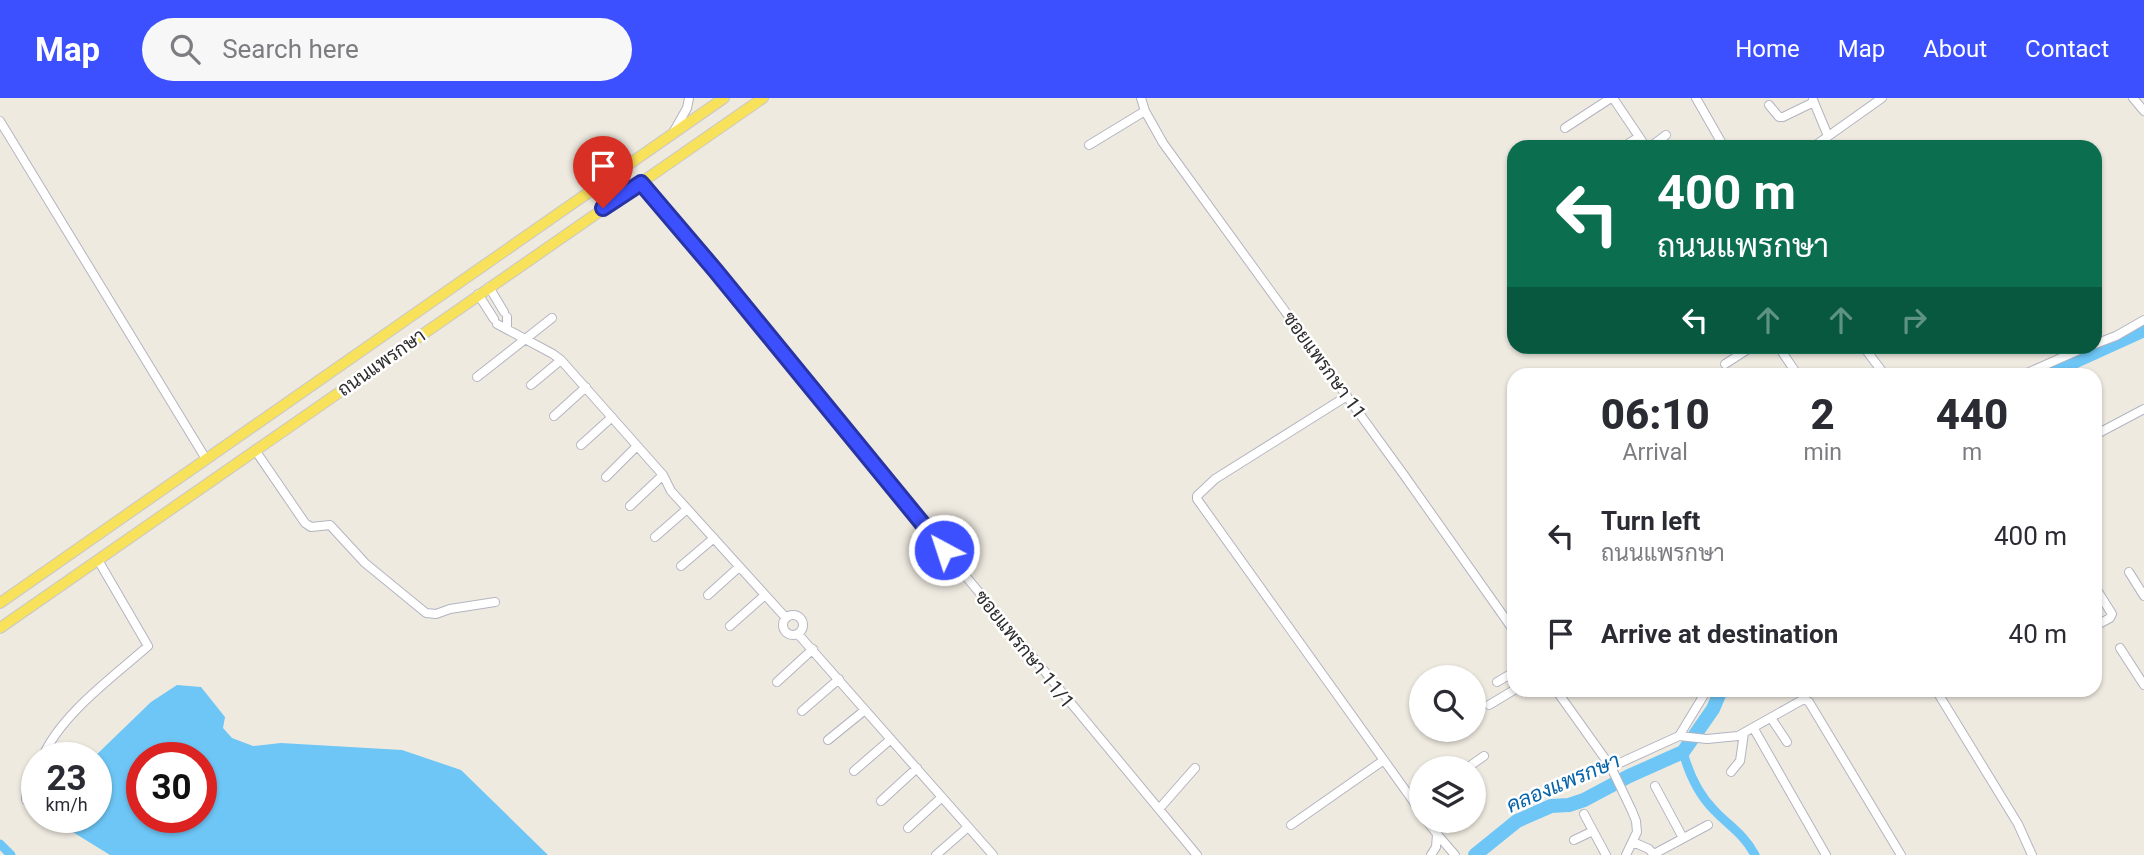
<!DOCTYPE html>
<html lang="en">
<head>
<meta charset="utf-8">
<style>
  body { margin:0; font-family:Roboto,Sarabun,sans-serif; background:#f7f7f7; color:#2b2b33; height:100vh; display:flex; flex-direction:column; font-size:26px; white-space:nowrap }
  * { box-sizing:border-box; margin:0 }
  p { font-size:23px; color:#7c7c81 }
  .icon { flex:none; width:38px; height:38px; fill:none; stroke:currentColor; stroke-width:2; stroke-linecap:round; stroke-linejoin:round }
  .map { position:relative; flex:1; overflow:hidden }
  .details { position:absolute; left:1507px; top:270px; width:595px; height:329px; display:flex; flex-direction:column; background:#fff; border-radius:21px; box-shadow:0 2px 5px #0004 }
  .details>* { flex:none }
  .guide { position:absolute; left:1507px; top:42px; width:595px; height:214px; border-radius:21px; box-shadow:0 2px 5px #0004; background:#0b6e4f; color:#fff; overflow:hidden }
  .fabs { position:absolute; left:1409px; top:567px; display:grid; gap:14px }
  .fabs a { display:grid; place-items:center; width:77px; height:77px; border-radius:50%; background:#fff; box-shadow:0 2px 5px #0004; font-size:35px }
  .speed { position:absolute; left:21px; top:644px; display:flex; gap:14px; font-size:35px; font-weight:700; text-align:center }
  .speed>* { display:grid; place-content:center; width:91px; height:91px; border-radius:50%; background:#fff; box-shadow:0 2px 5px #0004; line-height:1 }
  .speed small { font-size:18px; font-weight:400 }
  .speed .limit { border:10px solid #d22; background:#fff; color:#111 }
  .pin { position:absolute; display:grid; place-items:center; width:60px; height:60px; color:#fff; margin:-72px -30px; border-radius:50% 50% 50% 0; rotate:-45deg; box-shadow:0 0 7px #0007 }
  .pin .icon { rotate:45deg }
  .me { position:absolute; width:77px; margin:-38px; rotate:320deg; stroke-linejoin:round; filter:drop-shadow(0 0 5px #0008) }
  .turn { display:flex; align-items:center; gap:24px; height:147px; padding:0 35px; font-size:32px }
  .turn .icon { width:91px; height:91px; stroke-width:2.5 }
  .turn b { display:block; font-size:49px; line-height:60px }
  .lanes { display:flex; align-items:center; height:66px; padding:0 35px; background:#0003; justify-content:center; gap:35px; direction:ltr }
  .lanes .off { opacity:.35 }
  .eta { display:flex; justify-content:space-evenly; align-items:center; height:119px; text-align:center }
  .eta b { font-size:42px; font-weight:800; line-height:49px }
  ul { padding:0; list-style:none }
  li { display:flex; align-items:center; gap:21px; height:98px; padding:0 35px }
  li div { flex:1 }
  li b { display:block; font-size:26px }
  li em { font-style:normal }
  header { display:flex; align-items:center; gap:42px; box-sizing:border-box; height:98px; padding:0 35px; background:#3d50ff; color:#fff }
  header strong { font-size:33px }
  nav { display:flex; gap:38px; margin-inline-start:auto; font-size:24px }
  .search { width:490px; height:63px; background:#f7f7f7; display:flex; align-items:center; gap:18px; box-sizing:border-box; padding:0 24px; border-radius:38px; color:#7c7c81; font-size:26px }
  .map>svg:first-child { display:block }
</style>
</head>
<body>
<header>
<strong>Map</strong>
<div class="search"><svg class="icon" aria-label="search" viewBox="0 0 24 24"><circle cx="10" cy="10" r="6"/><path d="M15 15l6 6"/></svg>Search here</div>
<nav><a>Home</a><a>Map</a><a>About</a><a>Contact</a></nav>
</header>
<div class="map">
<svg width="2144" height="757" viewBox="0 0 2144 757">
  <rect width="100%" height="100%" fill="#efeae0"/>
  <path fill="#6ec6f6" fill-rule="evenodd" d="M177,587L201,589L225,619L223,630L232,640L253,648L281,645L402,652L461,672L548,757H110L63,728L55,719H96V660H93L151,604ZM142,660H201V719H142Z"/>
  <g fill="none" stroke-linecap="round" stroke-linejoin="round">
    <path stroke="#6ec6f6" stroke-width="9" d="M1683,654C1689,676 1698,696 1714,712C1730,729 1743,735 1755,757
      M0,746L11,757"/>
    <path stroke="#6ec6f6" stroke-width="14" d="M2050,276L2080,261L2144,232
      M1475,757L1517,723L1551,708L1569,707L1584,702L1629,678L1683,654L1713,611L1721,592"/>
    <g stroke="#b3b4c1" stroke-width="10">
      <path id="minor" d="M1141,0L1145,13L1163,45L1404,377L1514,533
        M1613,0L1646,49
        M1696,0L1724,49
        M2133,0L2144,13
        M1813,2L1828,38
        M1769,7L1779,19H1783L1814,4
        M0,23L206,361
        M1565,30L1611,0
        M674,33L687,10L689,0
        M1089,47L1145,13
        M1623,49L1639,39
        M1650,49L1666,37
        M1813,49L1882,0
        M641,85L715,172L856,346L1197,757
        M489,189L504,214
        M478,196L494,221
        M497,226L553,256L561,262L663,377L671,393L786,520
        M507,230V219
        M2095,246L2116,238L2144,222
        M1778,248L1797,276
        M1863,248L1884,276
        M1725,266L1753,248
        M2027,275L2088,248
        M477,279L552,220
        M531,287L561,262
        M1347,298L1215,381L1197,398V401L1421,714
        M554,318L586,289
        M2095,337L2144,311
        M581,347L612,319
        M255,352L305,425L311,429L330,427L365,465L426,515L436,516L450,511L495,504
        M606,379L637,348
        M630,408L663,377
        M655,439L687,411
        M681,468L714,440
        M2129,474L2144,498
        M2095,489L2112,516L2110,520L2095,528
        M708,497L739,469
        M783 527a10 10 0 1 1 20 0a10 10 0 1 1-20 0Z
        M730,528L765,497
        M798,536L993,757
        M2120,550L2144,587
        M777,584L813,551
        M1497,584L1514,574
        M1556,592L1611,669L1632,713L1636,723L1637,734L1626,757
        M1936,592L2018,726L2032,757
        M1489,607L1514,592
        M802,613L839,581
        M1771,620L1787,644
        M1754,631L1826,757
        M1679,638L1707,641L1738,638L1804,601L1809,604L1901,757
        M828,642L865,612
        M42,660C61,616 112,580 148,548L98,462
        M1611,669L1679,638L1707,592
        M1467,670L1484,658
        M854,673L891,641
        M1731,674L1740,663L1744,635
        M1655,688L1683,740
        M26,702L27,686L37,667
        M881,703L917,670
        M1159,711L1195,670
        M1584,716L1606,757
        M1427,723L1437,736L1436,749L1431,757
        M1291,727L1384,662
        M908,730L942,699
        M1437,736L1455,757
        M1574,742L1593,733
        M1633,744L1649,751L1654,757
        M1654,756L1708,727
        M936,757L968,729"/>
    </g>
    <g stroke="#c8c8c8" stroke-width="12">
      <path id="major" d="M0,505L724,0
        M0,530L763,0"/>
    </g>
    <use href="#minor" stroke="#fff" stroke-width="8"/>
    <use href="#major" stroke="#f9e25b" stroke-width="10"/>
  </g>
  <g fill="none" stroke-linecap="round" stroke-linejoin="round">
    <g stroke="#2834a6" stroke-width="18">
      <path id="route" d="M603,110L641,85L715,172L944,452"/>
    </g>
    <use href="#route" stroke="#3d50ff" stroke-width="12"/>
  </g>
  <g text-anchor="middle" stroke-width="5" stroke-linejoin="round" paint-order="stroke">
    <g font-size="19" fill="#2d2d2d" stroke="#fff">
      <text transform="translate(381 264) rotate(-35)" y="7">ถนนแพรกษา</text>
      <text transform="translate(1325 267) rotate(54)" y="7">ซอยแพรกษา 11</text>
      <text transform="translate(1025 551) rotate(51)" y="7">ซอยแพรกษา 11/1</text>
    </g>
    <g font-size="21" font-style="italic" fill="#0663a9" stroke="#fff">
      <text transform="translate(1563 685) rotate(-23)" y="7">คลองแพรกษา</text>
    </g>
  </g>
</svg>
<div class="fabs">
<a><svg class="icon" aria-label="search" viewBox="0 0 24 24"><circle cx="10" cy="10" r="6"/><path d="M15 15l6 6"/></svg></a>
<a><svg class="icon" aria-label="layers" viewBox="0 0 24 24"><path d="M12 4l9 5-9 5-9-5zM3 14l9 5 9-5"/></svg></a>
</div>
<div class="speed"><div>23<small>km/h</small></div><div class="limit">30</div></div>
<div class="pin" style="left:603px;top:110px;background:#d93025"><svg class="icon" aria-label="arrive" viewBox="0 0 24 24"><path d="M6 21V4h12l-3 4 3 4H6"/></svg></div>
<svg class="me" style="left:944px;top:452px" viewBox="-20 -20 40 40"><circle r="17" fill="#3d50ff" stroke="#fff" stroke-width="3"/><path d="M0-11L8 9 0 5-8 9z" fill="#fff"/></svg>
<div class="guide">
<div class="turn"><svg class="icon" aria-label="left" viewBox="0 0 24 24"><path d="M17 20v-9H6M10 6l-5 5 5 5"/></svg><div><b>400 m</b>ถนนแพรกษา</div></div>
<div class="lanes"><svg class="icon" aria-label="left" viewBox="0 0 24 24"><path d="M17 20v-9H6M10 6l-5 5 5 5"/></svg><svg class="icon off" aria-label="ahead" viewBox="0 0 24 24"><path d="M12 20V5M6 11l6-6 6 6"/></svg><svg class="icon off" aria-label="ahead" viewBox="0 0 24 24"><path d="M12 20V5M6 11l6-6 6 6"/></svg><svg class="icon off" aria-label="right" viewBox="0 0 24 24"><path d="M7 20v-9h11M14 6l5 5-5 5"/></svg></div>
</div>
<section class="details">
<div class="eta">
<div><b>06:10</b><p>Arrival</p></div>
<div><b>2</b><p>min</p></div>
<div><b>440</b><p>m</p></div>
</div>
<ul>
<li><svg class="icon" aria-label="left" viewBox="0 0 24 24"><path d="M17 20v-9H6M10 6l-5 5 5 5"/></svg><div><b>Turn left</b><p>ถนนแพรกษา</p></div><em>400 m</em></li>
<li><svg class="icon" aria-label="arrive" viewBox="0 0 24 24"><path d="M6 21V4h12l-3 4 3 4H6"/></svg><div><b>Arrive at destination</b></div><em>40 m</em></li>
</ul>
</section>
</div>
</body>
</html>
